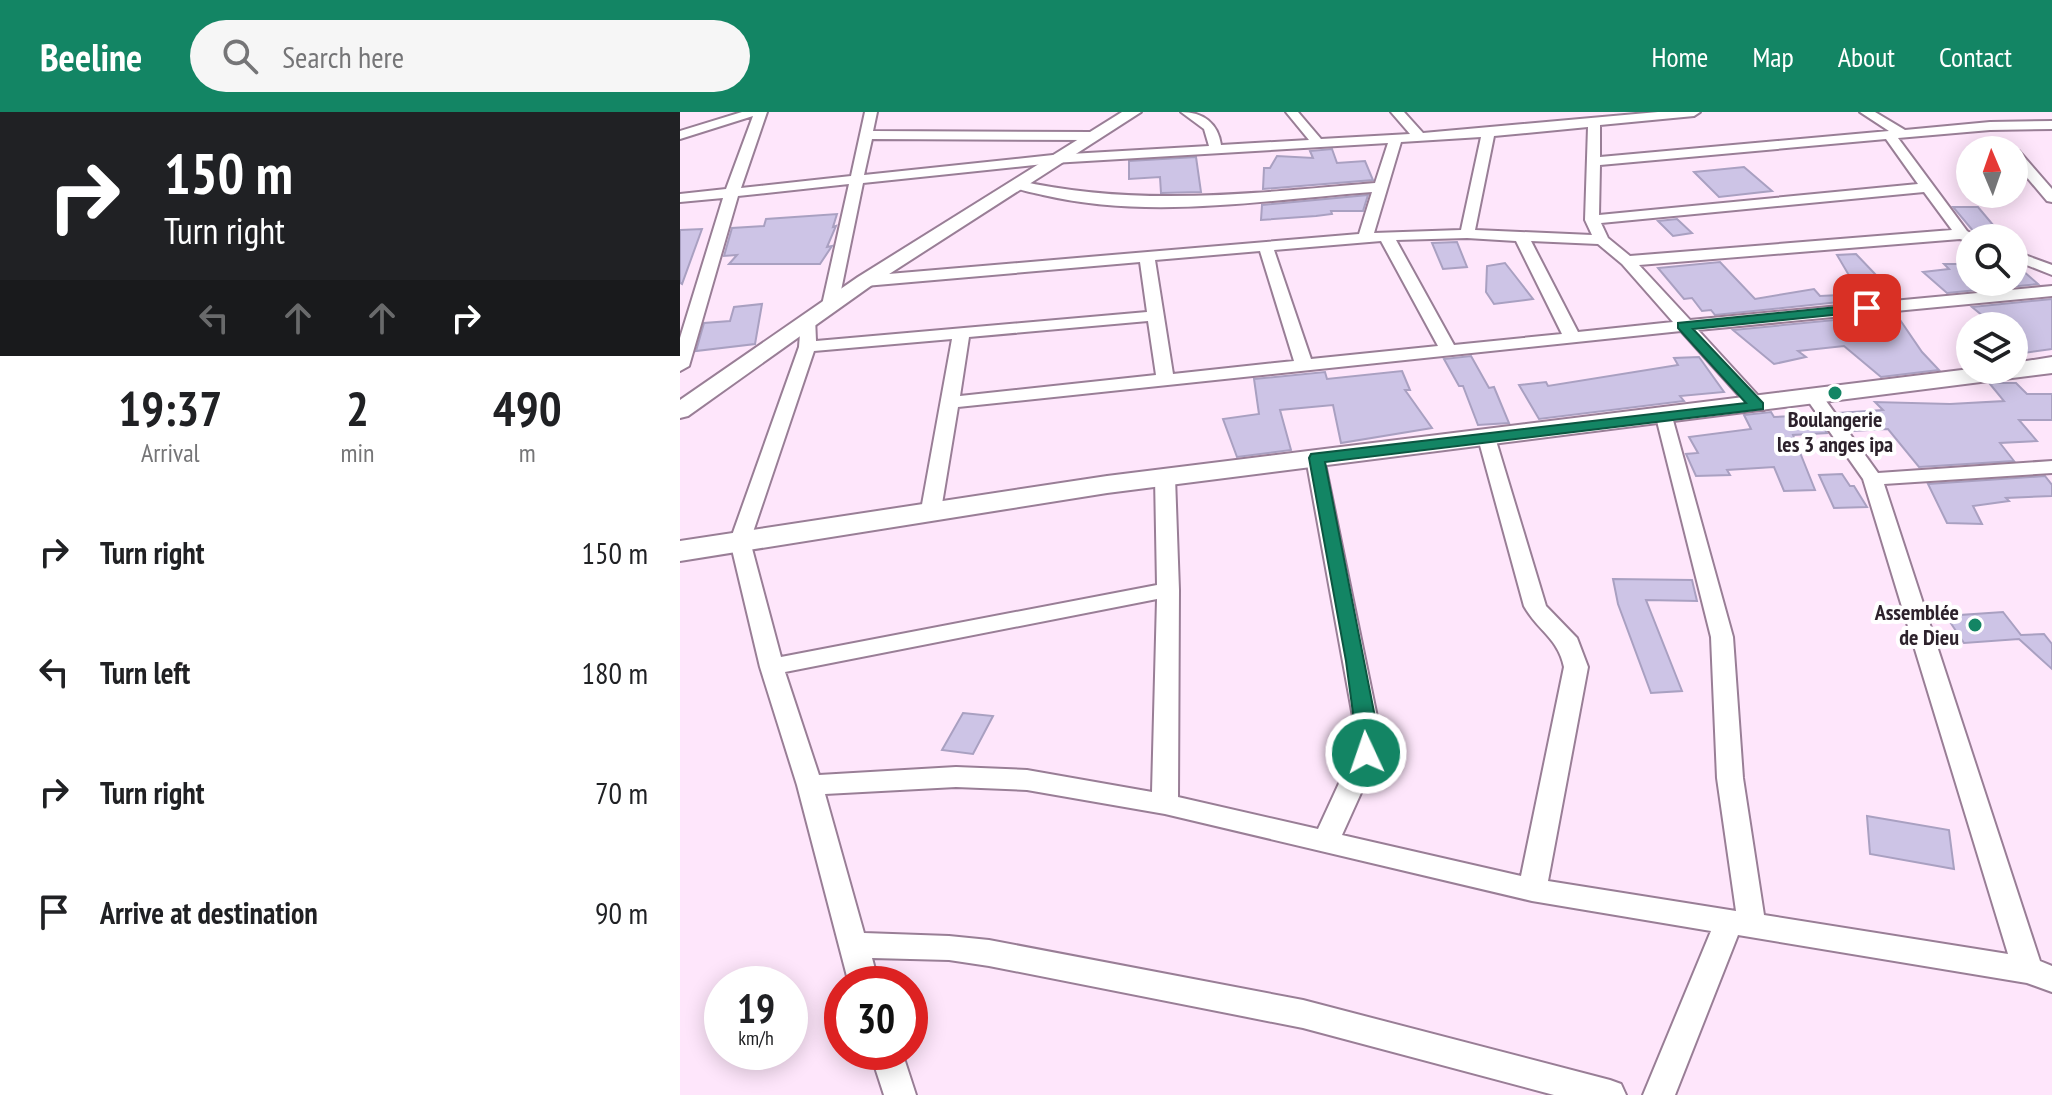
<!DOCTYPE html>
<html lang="en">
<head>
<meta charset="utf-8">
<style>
  body { margin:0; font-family:"PT Sans Narrow",sans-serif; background:#f6f6f6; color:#202124; height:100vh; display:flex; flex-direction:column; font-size:30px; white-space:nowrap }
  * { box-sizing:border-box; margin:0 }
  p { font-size:26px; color:#757577 }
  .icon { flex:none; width:44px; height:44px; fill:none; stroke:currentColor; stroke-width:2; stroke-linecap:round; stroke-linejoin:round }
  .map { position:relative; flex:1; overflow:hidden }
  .drawer { display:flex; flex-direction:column; background:#fff; width:680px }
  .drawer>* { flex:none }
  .hud { background:#202124; color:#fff; overflow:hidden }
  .needle { width:52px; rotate:358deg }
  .fabs { position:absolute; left:1276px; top:24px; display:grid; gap:16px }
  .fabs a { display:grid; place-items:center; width:72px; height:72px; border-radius:50%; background:#fff; box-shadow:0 4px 20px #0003; font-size:40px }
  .speed { position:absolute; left:24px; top:854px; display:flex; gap:16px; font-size:40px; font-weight:700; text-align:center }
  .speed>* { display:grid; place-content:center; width:104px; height:104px; border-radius:50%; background:#fff; box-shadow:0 4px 20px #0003; line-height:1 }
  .speed small { font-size:20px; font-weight:400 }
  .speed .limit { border:12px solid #d22; background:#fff; color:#111 }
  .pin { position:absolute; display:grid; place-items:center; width:68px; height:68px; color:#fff; margin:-34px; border-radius:16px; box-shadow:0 4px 12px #0006 }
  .me { position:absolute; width:88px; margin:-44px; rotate:357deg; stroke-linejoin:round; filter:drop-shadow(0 0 6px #0008) }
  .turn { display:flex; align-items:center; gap:28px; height:168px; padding:0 32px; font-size:36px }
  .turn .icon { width:104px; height:104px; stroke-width:2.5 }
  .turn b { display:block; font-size:56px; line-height:68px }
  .lanes { display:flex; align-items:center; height:76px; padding:0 32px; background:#0003; justify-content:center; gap:40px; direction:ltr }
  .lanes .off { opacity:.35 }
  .eta { display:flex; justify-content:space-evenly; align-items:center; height:136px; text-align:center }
  .eta b { font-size:48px; font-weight:700; line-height:56px }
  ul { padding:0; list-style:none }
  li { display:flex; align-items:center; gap:24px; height:120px; padding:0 32px }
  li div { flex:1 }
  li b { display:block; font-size:30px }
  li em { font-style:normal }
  header { display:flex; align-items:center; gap:48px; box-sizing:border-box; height:112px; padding:0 40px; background:#138564; color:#fff }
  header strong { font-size:38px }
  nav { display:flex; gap:44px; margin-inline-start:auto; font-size:28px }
  .search { width:560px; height:72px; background:#f6f6f6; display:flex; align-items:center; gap:20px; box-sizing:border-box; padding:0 28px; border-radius:44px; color:#757577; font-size:30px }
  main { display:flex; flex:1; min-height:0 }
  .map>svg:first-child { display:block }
</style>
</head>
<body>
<header>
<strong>Beeline</strong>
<div class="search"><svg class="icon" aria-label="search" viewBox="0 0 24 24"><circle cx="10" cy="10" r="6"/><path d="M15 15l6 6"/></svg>Search here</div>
<nav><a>Home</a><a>Map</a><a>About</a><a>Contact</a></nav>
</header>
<main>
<section class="drawer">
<div class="hud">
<div class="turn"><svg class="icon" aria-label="right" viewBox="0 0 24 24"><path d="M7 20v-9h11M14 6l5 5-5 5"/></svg><div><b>150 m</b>Turn right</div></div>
<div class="lanes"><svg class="icon off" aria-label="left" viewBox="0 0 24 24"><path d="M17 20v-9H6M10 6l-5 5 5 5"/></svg><svg class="icon off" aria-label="ahead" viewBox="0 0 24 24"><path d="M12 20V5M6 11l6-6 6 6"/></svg><svg class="icon off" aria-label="ahead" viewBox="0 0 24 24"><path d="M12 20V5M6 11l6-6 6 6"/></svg><svg class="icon" aria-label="right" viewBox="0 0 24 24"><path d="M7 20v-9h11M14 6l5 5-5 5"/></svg></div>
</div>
<div class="eta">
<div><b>19:37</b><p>Arrival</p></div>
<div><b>2</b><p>min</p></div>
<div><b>490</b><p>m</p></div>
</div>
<ul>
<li><svg class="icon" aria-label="right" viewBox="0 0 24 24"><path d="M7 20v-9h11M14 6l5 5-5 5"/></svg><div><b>Turn right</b></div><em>150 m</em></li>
<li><svg class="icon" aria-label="left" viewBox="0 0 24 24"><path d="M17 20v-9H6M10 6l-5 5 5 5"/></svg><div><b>Turn left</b></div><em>180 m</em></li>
<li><svg class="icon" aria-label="right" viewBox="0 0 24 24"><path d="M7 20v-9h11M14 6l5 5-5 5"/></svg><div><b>Turn right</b></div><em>70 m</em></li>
<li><svg class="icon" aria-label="arrive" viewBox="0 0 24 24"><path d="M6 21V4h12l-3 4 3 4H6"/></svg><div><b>Arrive at destination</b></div><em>90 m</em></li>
</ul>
</section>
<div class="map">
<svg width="1372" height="983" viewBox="0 0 1372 983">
  <rect width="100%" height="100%" fill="#fee6fb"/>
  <path fill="#cdc4e6" stroke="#a9a0c1" stroke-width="2" d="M652,37L657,51L685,49L693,68L583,77L584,56H590L597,44L633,46L630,39Z
    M516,45L521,80L481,81L480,65L449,67V49Z
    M1064,55L1092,79L1039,85L1014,60Z
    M688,83L683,99H651L652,102L636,104L581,108L582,93Z
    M1273,95H1298L1319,120H1294Z
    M157,102L153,115L156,114L147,135L152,134L140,152H49L57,143L44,144L52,116L84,114L86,107Z
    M997,107L1012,121L993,124L978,109Z
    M22,117L2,172L0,171V118Z
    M777,130L787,155L763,157L752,131Z
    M1176,142L1216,184L1035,203L1031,198L1022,199L1012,186L1004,187L978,156L1040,150L1075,187L1134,177L1140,184L1180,182L1157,143Z
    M825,151L836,165L853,187L814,192L806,180L807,154Z
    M1334,151L1358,172L1267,181L1243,160L1269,157L1264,152H1290V170H1334Z
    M1372,187V237L1344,241L1334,233V214H1315L1292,195Z
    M82,192L75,232L16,239L24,211L50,209L54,195Z
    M1216,202L1242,240L1259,258L1201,265L1164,234L1118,239L1126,245L1094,252L1053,218Z
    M791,244L809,276L814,275L829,311L798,313L783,274H779L764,247Z
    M1019,245L1044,280L1000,284L1004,289L859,307L839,273L866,270L868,274L998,253L994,246Z
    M722,259L730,278H725L752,316L661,331L653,293L600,298L611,338L557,345L543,307L579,302L574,267L645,260L647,267Z
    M1314,271H1336L1347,282H1372V308H1339L1357,329L1320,331L1334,349L1239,355L1208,317L1172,319L1159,301L1203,298L1195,290L1270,292L1324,289L1310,272Z
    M1091,300L1094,305L1134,303L1147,321L1113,323L1135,378L1104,379L1094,355L1047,358L1050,363L1016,364L1006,342L1018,341L1009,325L1071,317L1064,303Z
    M1162,362L1170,374H1174L1187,395L1154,396L1139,363Z
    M1365,364L1372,373V384L1326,386L1329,389L1293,394L1302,412L1267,411L1248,372Z
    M933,467L1012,468L1017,489L966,488L1002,579L971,581L938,492Z
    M1323,500L1341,523L1364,522L1372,532V557L1339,527L1284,531L1266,504Z
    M283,601L313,604L293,642L262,638Z
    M1187,704L1269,718L1274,757L1190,742Z"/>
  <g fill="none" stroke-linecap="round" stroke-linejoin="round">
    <g stroke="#997e96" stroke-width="4">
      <path id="minor" d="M62,0H87L61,76L171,64L185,0H197L193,19L411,20L417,24L411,28L192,27L184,63L373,43L529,34L524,17L501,0C523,0 538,11 541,33L629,28L606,0H618L641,27L730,22L711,0H724L743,21L978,0H1020L1014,4L920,13V45L1209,19L1180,0H1195L1225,18L1310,10L1372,9V17L1310,18L1218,26L1287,119L1299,126H1290V130L1280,127L959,153L1010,208L1372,174V184L1018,218L1084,290L1087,294L1084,298H1072L1001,219L278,295L261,398L251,404L241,398L272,227L134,239L70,429L101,545L477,473L475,365L485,359L492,361L495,365L499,478L498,685L638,717L673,641V605L626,346L636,340L643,342L697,605L699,641L662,723L841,764L884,555C878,526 858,519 844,494L798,326L807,320L814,322L866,494L897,526L908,555L868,769L1056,799L1037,666L1031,525L976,305L979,301H991L1053,525L1063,666L1084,803L1328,842L1183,367L1126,286L1135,281L1141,282L1198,361L1372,349V361L1204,372L1360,849L1372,854V880L1347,871L1058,823L995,983H963L1031,819L852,789L485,702L347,678L276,675L145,682L184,821L269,824L309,828L623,888L930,968L941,972L946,983H874L623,916L309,854L269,848L192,846L199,872H169L117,673L80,555L50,429L119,235L121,208L129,203L135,205L136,229L467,200L460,150L185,174L177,169L185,164L679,122L692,80C584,88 470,108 363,83C352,80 338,79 329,72L336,68C456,96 574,81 695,71L708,31L373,51L183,71L158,193L150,198L142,193L169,72L58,84L9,254L0,259V226L43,86L0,90V82L46,77L73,4L0,27V19ZM908,15L905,108L912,123L795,118L814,24ZM801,25L781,118L694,121L721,30ZM1206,27L1238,72L919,103L920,53ZM1244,80L1272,118L950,144L928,126L921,111ZM787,126L836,129L882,222L774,233L716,128ZM701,129L758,234L631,247L594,138ZM851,129L918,132L942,152L993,210L898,220ZM580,139L614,249L493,262L475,148ZM468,209L476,263L280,284L289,225ZM477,487L472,680L347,658L276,655L139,663L105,560Z
        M1334,38L1339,39L1372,77V90L1367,89L1334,50Z
        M1334,139L1372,153V163L1334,148Z
        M190,940H222L236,983H204Z"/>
    </g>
    <g stroke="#997e96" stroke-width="4">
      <path id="tertiary" d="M442,0H461L192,173L8,304L0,306V288L178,165Z"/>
    </g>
    <g stroke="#997e96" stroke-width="4">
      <path id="secondary" d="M1372,245V261L427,381L0,449V429L427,364L1290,257L1334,258V251Z"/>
    </g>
    <use href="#minor" fill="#fff" fill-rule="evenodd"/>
    <use href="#tertiary" fill="#fff" fill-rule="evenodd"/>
    <use href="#secondary" fill="#fff" fill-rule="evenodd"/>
  </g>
  <path fill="#138564" stroke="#0c5641" stroke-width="2" d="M1187,192L1194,196L1192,199L1013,217L1083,291V297L645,350L695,605L697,641L694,646H679L666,549L629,346L631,342L1066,291L998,216V211Z"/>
  <g fill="#138564" stroke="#fff" stroke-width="3">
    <circle cx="1155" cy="281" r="8"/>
    <circle cx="1295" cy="513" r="8"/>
  </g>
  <g text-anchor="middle" stroke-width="8" stroke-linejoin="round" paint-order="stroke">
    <g font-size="22" font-weight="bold" fill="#2d222c" stroke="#fff">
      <text x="1155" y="315">Boulangerie<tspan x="1155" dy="25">les 3 anges ipa</tspan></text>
      <text x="1279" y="508" text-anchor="end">Assemblée<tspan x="1279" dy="25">de Dieu</tspan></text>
    </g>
  </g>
</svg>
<div class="fabs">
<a><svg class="needle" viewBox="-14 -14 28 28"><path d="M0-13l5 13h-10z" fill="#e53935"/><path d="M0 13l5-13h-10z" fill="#757577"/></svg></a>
<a><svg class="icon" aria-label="search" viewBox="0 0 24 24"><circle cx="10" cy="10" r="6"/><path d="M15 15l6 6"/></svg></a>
<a><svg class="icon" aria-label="layers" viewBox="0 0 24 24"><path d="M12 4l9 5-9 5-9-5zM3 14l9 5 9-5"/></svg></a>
</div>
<div class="speed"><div>19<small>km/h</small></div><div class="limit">30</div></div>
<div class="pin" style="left:1187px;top:196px;background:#d93025"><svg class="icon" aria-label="arrive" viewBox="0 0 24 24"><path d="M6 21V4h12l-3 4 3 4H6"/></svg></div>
<svg class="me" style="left:686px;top:641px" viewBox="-20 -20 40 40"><circle r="17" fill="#138564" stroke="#fff" stroke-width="3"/><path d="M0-11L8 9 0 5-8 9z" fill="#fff"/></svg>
</div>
</main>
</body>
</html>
